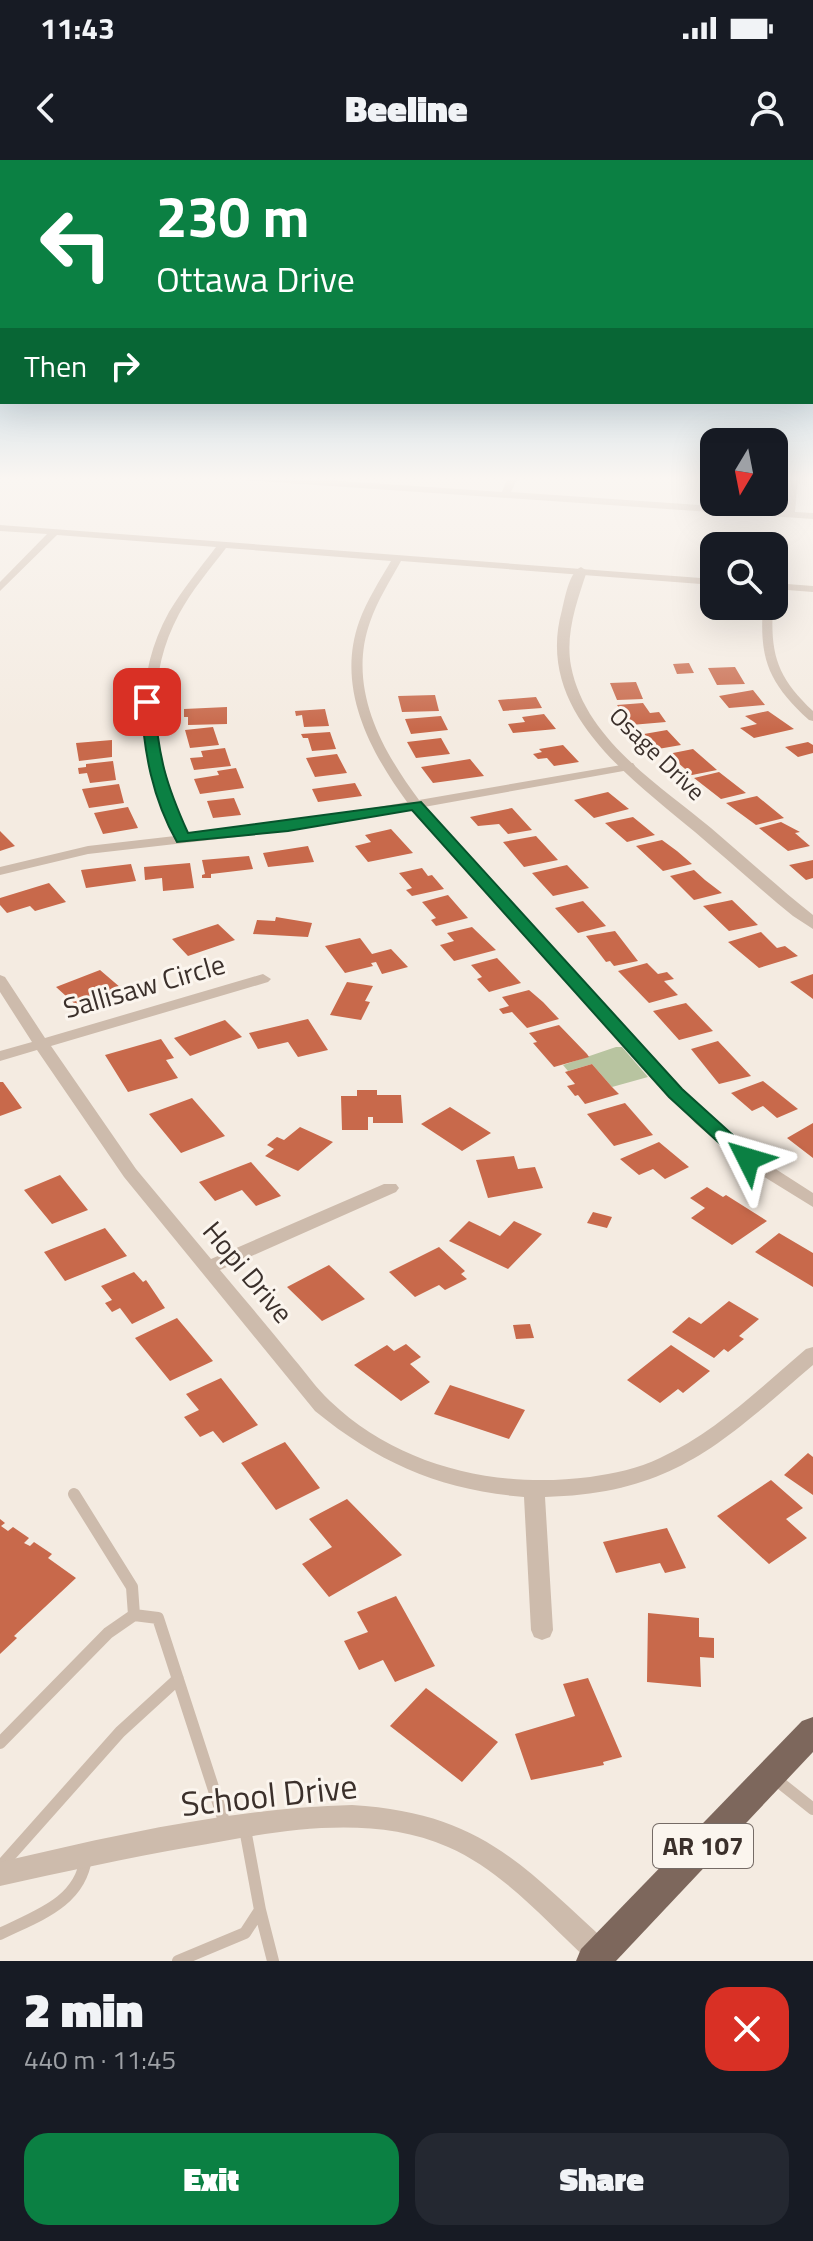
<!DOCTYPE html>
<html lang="en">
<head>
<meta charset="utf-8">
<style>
  body { margin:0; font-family:"Titillium Web",sans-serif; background:#242831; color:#f1f3f6; height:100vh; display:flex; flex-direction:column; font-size:30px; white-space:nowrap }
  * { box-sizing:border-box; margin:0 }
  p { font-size:26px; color:#9ea1a6 }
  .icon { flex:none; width:44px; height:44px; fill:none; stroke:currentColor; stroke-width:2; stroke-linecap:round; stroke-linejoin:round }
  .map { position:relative; height:1801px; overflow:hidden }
  .drawer { display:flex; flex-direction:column; background:#171b24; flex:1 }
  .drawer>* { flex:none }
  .top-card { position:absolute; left:0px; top:0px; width:814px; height:244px; box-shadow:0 8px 32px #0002; background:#0b8043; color:#fff; overflow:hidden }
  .needle { width:52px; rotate:190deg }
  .tools { position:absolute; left:700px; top:268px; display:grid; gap:16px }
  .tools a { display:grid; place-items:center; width:88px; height:88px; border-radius:16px; background:#171b24; box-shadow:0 8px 32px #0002; font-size:40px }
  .pin { position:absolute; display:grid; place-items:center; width:68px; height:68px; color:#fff; margin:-34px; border-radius:16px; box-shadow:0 4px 12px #0006 }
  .me { position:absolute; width:88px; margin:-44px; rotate:310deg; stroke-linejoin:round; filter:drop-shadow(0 0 6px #0008) }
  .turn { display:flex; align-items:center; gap:28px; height:168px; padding:0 24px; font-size:36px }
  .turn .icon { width:104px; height:104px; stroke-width:2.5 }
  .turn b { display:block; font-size:56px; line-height:68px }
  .then { display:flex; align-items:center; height:76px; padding:0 24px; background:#0003; gap:16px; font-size:30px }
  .round { display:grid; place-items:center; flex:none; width:84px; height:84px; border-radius:24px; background:#242831 }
  .head { display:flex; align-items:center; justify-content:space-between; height:136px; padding:0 24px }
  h1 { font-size:48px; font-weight:800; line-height:60px }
  .cta { display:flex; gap:16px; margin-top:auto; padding:16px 24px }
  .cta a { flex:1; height:92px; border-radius:24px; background:#0b8043; color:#fff; font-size:32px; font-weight:800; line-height:92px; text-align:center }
  .cta a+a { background:#242831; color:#f1f3f6 }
  .status { display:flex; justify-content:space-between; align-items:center; height:56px; padding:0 40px; background:#171b24; direction:ltr }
  .status svg { height:22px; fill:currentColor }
  header { display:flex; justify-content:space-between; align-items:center; height:104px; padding:0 24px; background:#171b24; font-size:36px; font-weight:800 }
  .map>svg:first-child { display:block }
</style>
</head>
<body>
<div class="status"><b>11:43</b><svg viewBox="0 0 49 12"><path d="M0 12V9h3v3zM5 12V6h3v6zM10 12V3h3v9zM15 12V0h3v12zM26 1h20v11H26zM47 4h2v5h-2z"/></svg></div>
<header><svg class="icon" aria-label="back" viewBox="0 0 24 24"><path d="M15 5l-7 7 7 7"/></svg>Beeline<svg class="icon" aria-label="person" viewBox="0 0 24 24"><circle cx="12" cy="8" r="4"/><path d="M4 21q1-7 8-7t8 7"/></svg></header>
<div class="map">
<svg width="813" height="1801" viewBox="0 0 813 1801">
  <rect width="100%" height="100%" fill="#f4ebe1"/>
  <path fill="#b8c4a0" d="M616,887H622L648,917L612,927L592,904L568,911L563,905Z"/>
  <path fill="#c8694b" d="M689,503L694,513L677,514L673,504Z
    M735,507L745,524L717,525L708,508Z
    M636,522L643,539L617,540L610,523Z
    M753,530L765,545L729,548L719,536Z
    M435,535L439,551L402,552L398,536Z
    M536,537L542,548L503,551L498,540Z
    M643,543L650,553L659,552L666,562L631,565L617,545Z
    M227,547V564L188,565V557H184V549Z
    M325,549L329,566L304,567L302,555L296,556L295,551Z
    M768,551L794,569L754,578L740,568L757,564L745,556Z
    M544,554L556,569L513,573L508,564L525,562L522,557Z
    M441,556L448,570L411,574L405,559Z
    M213,567L219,585L190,588L185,570Z
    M667,570L681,585L658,589L644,574Z
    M330,572L336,589L312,591L308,578H303L301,574Z
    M441,578L450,594L416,598L407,582Z
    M112,580V597L79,601L76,583Z
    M808,582L813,585V593L798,597L785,587Z
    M563,585L579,602L554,606L547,598L538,599L533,594L542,592L539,589Z
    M225,588L231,606L194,610L190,598L203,597L201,591Z
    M693,589L717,610L692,615L668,594Z
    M337,594L347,613L315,617L306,598Z
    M470,599L484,616L433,623L421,607Z
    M113,601L116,620L90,623L87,613L79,614L78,608L86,607V604Z
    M236,608L244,628L200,634L194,619L219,615L217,611Z
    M719,612L746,633L721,639L694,618Z
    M355,623L362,636L318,642L312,629Z
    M119,624L124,643L89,648L82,629Z
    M608,632L629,649L594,658L574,640Z
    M757,636L784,658L756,665L726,643Z
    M234,638L241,655L213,658L207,641Z
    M128,647L138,668L103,674L94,653Z
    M512,648L532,670L508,674L499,664L478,666L470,657Z
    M633,657L655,675L627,682L605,663Z
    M781,662L800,672L795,673L810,686L788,691L759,668Z
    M391,669L413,693L368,702L355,686L371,682L365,675Z
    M0,671L15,686L0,691Z
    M536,676L558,700L524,707L503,682Z
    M662,680L677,691L692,704L663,711L636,686Z
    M308,686L314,702L268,707L263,693Z
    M249,696L253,709L211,714V718H202V715L205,714L202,700Z
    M813,700V718L806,720L789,705Z
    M190,703L194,728L163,731L162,718L145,720L144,707Z
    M131,704L136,721L86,728L81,710Z
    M567,705L589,728L553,736L532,713Z
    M422,708L428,716L432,715L444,729L412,736L406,730L412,728L399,713Z
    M694,710L705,720L722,733L694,740L670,716Z
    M49,723L66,742L35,751L30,746L7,753L0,745V738Z
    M448,735L468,758L436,766L431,760L436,758L422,742Z
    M732,740L758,765L729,771L703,746Z
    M583,741L606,766L578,773L555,748Z
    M276,757L312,763L308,777L253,774L257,760L275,761Z
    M218,764L235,780L188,796L172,779Z
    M472,767L496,790L454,801L440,785L454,781L447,773Z
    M615,771L638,801L614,806L610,801L606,802L586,776Z
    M761,772L777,788L785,786L798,796L759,808L728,782Z
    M360,778L372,794L391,789L408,807L382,814L376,802L371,803L373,806L345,813L325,786Z
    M497,798L521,823L489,832L477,819L482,817L471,805Z
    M647,803L658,814L667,812L674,819L664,821L678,835L649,843L618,811Z
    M100,810L121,828L77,846L56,827Z
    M813,814V839L790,822Z
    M347,822L373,826L365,841L370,842L361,860L330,855Z
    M529,830L543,842L559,859L527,868L512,852L503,854L499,849L509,846L502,837Z
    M686,843L713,871L679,880L653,851Z
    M308,859L328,890L298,897L288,882L258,889L249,873Z
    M225,860L242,877L190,896L174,878Z
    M559,865L587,894L589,897L554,907L533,883L537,882L529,873Z
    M161,879L174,898L166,900L178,918L128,932L105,895Z
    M718,881L751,916L719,924L691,889Z
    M592,904L612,927L619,934L585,944L578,935L575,936L567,926L575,924L565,912Z
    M763,921L798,949L777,958L763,946L752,951L731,933Z
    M0,922H3L22,948L0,956Z
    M357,930H377V935H401L403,963H373V957H368V970H342L341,936H357Z
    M192,938L225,976L181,993L149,954Z
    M625,943L653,975L614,986L587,954Z
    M450,947L491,973L462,991L421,964Z
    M813,963V998L787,978Z
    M300,967L333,982L298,1011L265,996L274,989L267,985L277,977L284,980Z
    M659,982L689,1007L665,1019L653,1009L639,1015L620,999Z
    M514,996L518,1009L535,1007L543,1028L488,1038L476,1000Z
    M251,1002L281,1036L256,1046L242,1030L215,1041L199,1022Z
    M60,1015L88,1050L52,1064L24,1030Z
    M707,1027L723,1037L726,1035L767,1061L732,1085L691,1058L705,1048L690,1038Z
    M593,1052L612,1057L607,1068L587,1063Z
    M469,1061L500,1076L514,1061L542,1074L508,1109L449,1081Z
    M105,1068L127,1096L65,1121L44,1092Z
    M779,1073L813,1093V1127L755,1092Z
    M439,1087L465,1111L461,1114L467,1119L445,1130L439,1125L415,1137L389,1112Z
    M329,1105L365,1139L322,1161L287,1127Z
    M134,1112L143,1122L146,1120L165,1148L132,1164L120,1148L112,1152L105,1143L112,1140L101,1126Z
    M729,1141L759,1159L739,1176L744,1179L728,1192L724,1189L714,1198L672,1172L689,1157L701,1164Z
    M177,1158L213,1201L170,1221L135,1178Z
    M530,1164L534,1178L516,1179L513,1165Z
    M406,1184L421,1197L410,1204L430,1222L401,1241L354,1205L387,1185L394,1191Z
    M671,1185L710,1211L683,1233L678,1229L660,1243L627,1220Z
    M221,1218L258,1265L223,1283L213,1271L200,1277L184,1257L199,1250L186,1234Z
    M450,1225L525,1250L509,1279L434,1254Z
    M285,1282L320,1328L276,1350L241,1303Z
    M808,1293L813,1297V1335L784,1315Z
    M771,1320L803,1348L786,1359L807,1378L769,1404L717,1356Z
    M347,1339L402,1395L329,1437L302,1404L332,1387L309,1359Z
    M0,1359L5,1363L1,1366L8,1371L13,1367L29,1378L24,1383L30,1386L34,1382L52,1394L48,1398L76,1418L14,1476L17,1478L0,1494Z
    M667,1368L686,1408L665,1413L660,1403L616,1413L603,1382Z
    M396,1436L435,1506L395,1522L383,1500L359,1510L344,1481L368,1472L357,1452Z
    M648,1453L699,1458V1477L714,1478V1498L700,1497L701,1527L647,1522Z
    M588,1518L622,1597L603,1602L604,1605L531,1620L515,1574L575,1556L563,1524Z
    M426,1528L498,1582L462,1622L390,1566Z"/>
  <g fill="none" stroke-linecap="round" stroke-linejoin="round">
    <path stroke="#cdbbac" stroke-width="12" d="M74,1334L132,1427L134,1455
      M0,1583L108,1473L134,1455L158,1458L225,1664
      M774,1618L813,1649
      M0,1707L120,1572L178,1519
      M260,1750L273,1801
      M0,1774C36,1756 80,1743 86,1698
      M178,1801L245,1773L260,1750L245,1669"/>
    <path fill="#cdbbac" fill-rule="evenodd" d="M239,317H283L502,332L508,317H518L511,332L785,351L788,317H798L795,352L813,353V359L244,320Z
      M0,365L714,419V425L401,401C390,421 377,441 370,462C347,527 381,589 419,640L633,603L635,606L629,610L424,647L707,955L754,995L813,1033V1047L742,1003L695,963L412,649L288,671L88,694L0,715V707L88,686L175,676C143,602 128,526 169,452C183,429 200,408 216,387L57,375L0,431V422L47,374L0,371ZM226,388L391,401C380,420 367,440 359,462C336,527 369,590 407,642L288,663L188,674C156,602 140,527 179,454C192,430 210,409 226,388Z
      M774,423L813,426V432L774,429Z
      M763,446H773C770,494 777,517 813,551V561L809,560C769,523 759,500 763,446Z
      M263,814L271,819L268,822L51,886L136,1009L211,1099L384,1024H396L399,1028L396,1032L220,1110C245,1140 270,1169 294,1199C306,1213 317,1229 330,1241C399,1307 497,1329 590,1317C614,1313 638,1309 660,1298C716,1272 760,1228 806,1189L813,1187V1205C722,1283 673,1334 545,1337L553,1470L550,1477L542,1480L534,1477L531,1470L524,1337C441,1330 380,1304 315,1251L124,1017L37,890L0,901V891L32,882L0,832V815L5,817L45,878Z
      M352,1645C480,1653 520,1703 609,1784L613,1793L610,1801H589C546,1761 503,1711 448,1687C368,1652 272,1672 190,1687C127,1698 63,1712 0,1726V1702C115,1675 234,1648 352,1645Z"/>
    <path fill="#cdbbac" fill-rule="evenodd" d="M581,407L587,411C577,441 565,474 571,506C585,579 658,624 711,668C745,697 778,727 813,755V769L793,756C760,729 728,700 695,672C628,616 534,550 562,450C565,438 569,412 581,407Z"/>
    <path fill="#7d675c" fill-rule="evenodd" d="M813,1557V1592L616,1801H576L581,1789L802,1561Z"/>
  </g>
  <linearGradient id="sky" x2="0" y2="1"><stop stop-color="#7eb2d2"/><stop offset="0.56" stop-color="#faf6f2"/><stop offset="1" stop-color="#faf6f2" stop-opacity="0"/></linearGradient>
  <rect width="813" height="569" fill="url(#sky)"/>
  <path fill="#0b8043" stroke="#07532c" stroke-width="2" d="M147,538L154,542C159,598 165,622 188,673L421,642L682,929L755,995L757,999L755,1003H741L669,937L412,650L288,671L177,682C152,638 144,592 141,542Z"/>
  <g text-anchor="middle" stroke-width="6" stroke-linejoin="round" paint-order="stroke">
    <g font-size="24" fill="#3b302b" stroke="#fbf5ee">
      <text transform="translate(657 594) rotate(44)" y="8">Osage Drive</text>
    </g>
    <rect fill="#fbf5ee" stroke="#756b66" stroke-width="2" x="653" y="1664" width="100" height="44" rx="6"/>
    <g font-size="26" font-weight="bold" fill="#3b302b">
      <text x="703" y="1695">AR 107</text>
    </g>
    <g font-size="28" fill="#3b302b" stroke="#fbf5ee">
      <text transform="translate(144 826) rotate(-16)" y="10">Sallisaw Circle</text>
      <text transform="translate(248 1112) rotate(50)" y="10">Hopi Drive</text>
    </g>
    <g font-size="34" fill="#3b302b" stroke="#fbf5ee">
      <text transform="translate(269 1635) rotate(-6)" y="12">School Drive</text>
    </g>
  </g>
</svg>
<div class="tools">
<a><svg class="needle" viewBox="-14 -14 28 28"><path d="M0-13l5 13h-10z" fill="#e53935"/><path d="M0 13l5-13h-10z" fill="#9ea1a6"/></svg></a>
<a><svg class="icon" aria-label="search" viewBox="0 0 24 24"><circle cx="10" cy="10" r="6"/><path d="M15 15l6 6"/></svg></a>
</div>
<div class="pin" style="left:147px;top:542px;background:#d93025"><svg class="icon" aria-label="arrive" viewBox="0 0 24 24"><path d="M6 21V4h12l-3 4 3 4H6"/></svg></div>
<svg class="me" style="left:748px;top:999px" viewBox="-20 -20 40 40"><path d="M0-17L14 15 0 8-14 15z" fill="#0b8043" stroke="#fff" stroke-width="4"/></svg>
<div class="top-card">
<div class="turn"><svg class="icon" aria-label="left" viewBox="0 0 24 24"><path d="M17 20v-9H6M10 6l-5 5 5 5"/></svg><div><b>230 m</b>Ottawa Drive</div></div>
<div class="then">Then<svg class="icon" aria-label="right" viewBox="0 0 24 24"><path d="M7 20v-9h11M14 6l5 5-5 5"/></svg></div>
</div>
</div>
<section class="drawer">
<div class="head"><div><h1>2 min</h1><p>440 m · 11:45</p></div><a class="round" style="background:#d93025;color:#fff"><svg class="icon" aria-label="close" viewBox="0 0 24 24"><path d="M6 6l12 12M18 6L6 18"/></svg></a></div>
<div class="cta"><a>Exit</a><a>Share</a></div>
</section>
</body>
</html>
